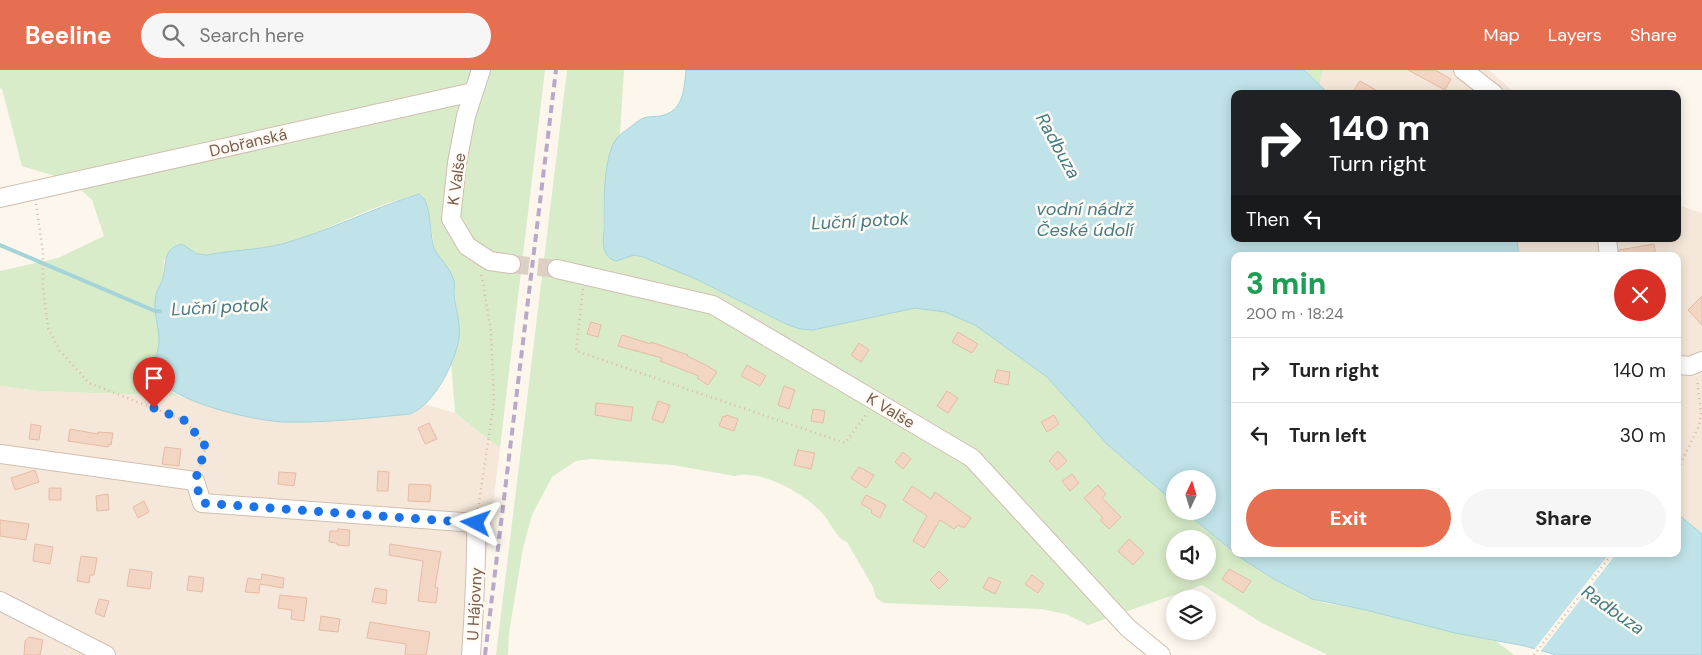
<!DOCTYPE html>
<html lang="en">
<head>
<meta charset="utf-8">
<style>
  body { margin:0; font-family:"DM Sans",sans-serif; background:#f6f6f6; color:#222; height:100vh; display:flex; flex-direction:column; font-size:19px; white-space:nowrap }
  * { box-sizing:border-box; margin:0 }
  p { font-size:16px; color:#767676 }
  .icon { flex:none; width:28px; height:28px; fill:none; stroke:currentColor; stroke-width:2; stroke-linecap:round; stroke-linejoin:round }
  .map { position:relative; flex:1; overflow:hidden }
  .side { position:absolute; left:1231px; top:182px; width:450px; height:305px; display:flex; flex-direction:column; background:#fff; border-radius:10px; box-shadow:0 2px 12px #0003 }
  .side>* { flex:none }
  .banner { position:absolute; left:1231px; top:20px; width:450px; height:152px; border-radius:10px; box-shadow:0 2px 12px #0003; background:#202124; color:#fff; overflow:hidden }
  .needle { width:32px; rotate:4deg }
  .fabs { position:absolute; left:1166px; top:400px; display:grid; gap:10px }
  .fabs a { display:grid; place-items:center; width:50px; height:50px; border-radius:50%; background:#fff; box-shadow:0 2px 12px #0003; font-size:25px }
  .pin { position:absolute; display:grid; place-items:center; width:42px; height:42px; color:#fff; margin:-51px -21px; border-radius:50% 50% 50% 0; rotate:-45deg; box-shadow:0 0 5px #0007 }
  .pin .icon { rotate:45deg }
  .me { position:absolute; width:55px; margin:-28px; rotate:274deg; stroke-linejoin:round; filter:drop-shadow(0 0 4px #0008) }
  .turn { display:flex; align-items:center; gap:18px; height:105px; padding:0 15px; font-size:22px }
  .turn .icon { width:65px; height:65px; stroke-width:2.5 }
  .turn b { display:block; font-size:35px; line-height:42px }
  .then { display:flex; align-items:center; height:48px; padding:0 15px; background:#0003; gap:10px; font-size:19px }
  .round { display:grid; place-items:center; flex:none; width:52px; height:52px; border-radius:26px; background:#f6f6f6 }
  .summary { display:flex; align-items:center; justify-content:space-between; height:85px; padding:0 15px }
  h1 { font-size:30px; font-weight:800; line-height:38px; color:#1e9e55 }
  .button { display:flex; gap:10px; margin-top:auto; padding:10px 15px }
  .button a { flex:1; height:58px; border-radius:30px; background:#e76f51; color:#fff; font-size:20px; font-weight:800; line-height:58px; text-align:center }
  .button a+a { background:#f6f6f6; color:#222 }
  ul { padding:0; list-style:none }
  li { display:flex; align-items:center; gap:15px; height:65px; padding:0 15px; border-top:1px solid #e0e0e0 }
  li div { flex:1 }
  li b { display:block; font-size:19px }
  li em { font-style:normal }
  header { display:flex; align-items:center; gap:30px; box-sizing:border-box; height:70px; padding:0 25px; background:#e76f51; color:#fff }
  header strong { font-size:24px }
  nav { display:flex; gap:28px; margin-inline-start:auto; font-size:18px }
  .search { width:350px; height:45px; background:#f6f6f6; display:flex; align-items:center; gap:12px; box-sizing:border-box; padding:0 18px; border-radius:28px; color:#767676; font-size:19px }
  .map>svg:first-child { display:block }
</style>
</head>
<body>
<header>
<strong>Beeline</strong>
<div class="search"><svg class="icon" aria-label="search" viewBox="0 0 24 24"><circle cx="10" cy="10" r="6"/><path d="M15 15l6 6"/></svg>Search here</div>
<nav><a>Map</a><a>Layers</a><a>Share</a></nav>
</header>
<div class="map">
<svg width="1702" height="585" viewBox="0 0 1702 585">
  <rect width="100%" height="100%" fill="#fdf6ec"/>
  <path fill="#f5e8da" d="M1304,0H1489L1516,24H1329Z
    M1678,135L1702,143V464L1678,444V186H1519L1517,169H1678Z
    M0,316L38,321L179,326L213,337L253,347L286,352L341,350L410,344L416,342L425,334L455,343L500,378L474,585H0Z"/>
  <path fill="#d8ecc9" fill-rule="evenodd" d="M0,0H545L500,378L455,343L451,291L457,277L458,251L454,216L434,177L430,149L423,126L420,124C373,134 330,160 283,174C258,180 232,180 207,185L197,184L182,174L164,190L163,207L158,219L159,275C155,299 158,314 179,326L38,321L0,316V201L58,188L104,166L92,130L71,111L22,96L2,19L0,18Z
    M567,0H624L620,64C616,70 613,74 611,81C605,99 598,172 608,187L622,189L634,185L662,194L696,209L786,254L800,259L813,260L915,238L945,242L975,255L1047,307L1107,374L1175,433V441H1184L1235,484L1272,508L1306,527L1325,533L1366,540L1455,563L1496,571L1514,585H1328L1262,553L1202,515L1088,555L1066,544L1040,539L884,533L876,528L873,517L847,472C836,468 831,453 822,443C805,424 762,399 735,406L672,395L591,389L576,391L552,407L532,445L523,478L509,563L508,585H496ZM1175,469H1208V501H1175Z
    M1304,0H1323L1319,15Z"/>
  <path fill="#bfe3e8" stroke="#a5d3da" d="M686,0H1304L1329,24H1235V169H1517L1519,186H1235V483L1184,441H1208V409H1175V433L1107,374L1047,307L975,255L945,242L915,238L813,260L800,259L786,254L696,209L643,187L634,185L616,191C601,187 603,171 604,159C604,136 603,90 615,71C618,65 624,62 629,58C635,54 641,47 649,47C654,46 659,47 664,45C684,39 684,18 686,0Z
    M419,124C432,131 429,164 434,178C439,189 451,198 454,211C455,215 454,218 454,222C455,238 461,253 459,268C455,293 434,335 410,344C369,348 326,353 284,352C255,351 169,332 155,304C151,296 158,283 159,274C160,258 152,241 156,225C157,219 162,213 163,207C167,193 162,179 182,174L197,184L207,185C232,180 258,180 282,174C329,161 373,138 419,124Z
    M1678,444L1702,464V585H1556L1525,576L1455,563L1366,540L1312,529L1272,508L1235,484H1678Z"/>
  <path fill="#fdf6ec" d="M1609,484H1616L1540,582L1533,581Z"/>
  <g fill="none" stroke-linecap="round" stroke-linejoin="round">
    <path stroke="#a5d3da" stroke-width="4" d="M0,175L155,241H160"/>
  </g>
  <path fill="#f3d5c3" stroke="#e6bba3" d="M1408,0H1435L1451,9L1445,20Z
    M1360,11L1383,24H1361L1354,20Z
    M1654,174L1656,186H1619V180Z
    M1702,226V255L1688,240Z
    M591,252L601,255L598,267L587,264Z
    M958,262L978,274L972,283L952,272Z
    M622,265L651,274V272L688,285L687,286L706,295L717,302L708,315L697,308L699,306L660,291L662,288L618,276Z
    M859,273L869,280L861,292L851,285Z
    M747,295L766,306L760,316L741,306Z
    M997,300L1010,302L1008,315L994,312Z
    M784,316L795,320L789,339L778,335Z
    M947,321L958,328L948,343L937,336Z
    M658,331L670,335L663,353L652,349Z
    M596,333L633,337L631,351L595,345Z
    M813,339L825,341L823,353L811,351Z
    M726,345L738,349L734,361L719,356L723,346L725,347Z
    M1054,345L1059,354L1047,362L1041,352Z
    M429,353L437,369L425,374L418,358Z
    M31,354L41,356L39,370L29,369Z
    M70,359L98,364V362L113,363L111,375L109,374L108,377L68,371Z
    M165,377L181,379L179,396L162,394Z
    M798,380L815,383L811,399L794,395Z
    M1058,381L1067,391L1057,400L1049,391Z
    M903,382L911,389L903,399L895,392Z
    M859,397L874,405L866,418L851,408Z
    M35,400L39,412L15,420L11,408Z
    M378,401L389,402L388,421H377Z
    M279,402L296,403L294,416L278,414Z
    M1072,404L1079,413L1070,421L1062,411Z
    M409,414L431,415L430,432L408,431Z
    M1098,415L1106,424L1102,428L1121,447L1109,459L1100,450L1103,448L1084,428Z
    M912,416L931,429L935,422L971,448L964,458L958,455L954,459L940,450L924,478L913,471L927,446L903,430Z
    M49,418H61V430H49Z
    M108,424L109,440L97,441L96,426Z
    M866,425L886,435L880,448L871,443L872,440L861,434Z
    M144,431L149,442L138,448L133,437Z
    M0,450L29,454L26,470L0,466Z
    M338,459L350,460L349,476L337,475V473L329,472L330,461H338Z
    M1129,469L1144,483L1133,495L1118,481Z
    M35,474L53,477L50,494L33,491Z
    M390,474L441,482L435,517L438,518L436,533L418,531L423,491L389,485Z
    M81,486L97,488L94,505H90L89,513L77,511Z
    M130,499L152,502L150,519L127,516Z
    M1229,499L1251,511L1243,523L1222,509Z
    M939,501L948,510L939,519L930,510Z
    M262,504L284,508L283,518L260,514L259,523L245,522L248,508L261,510Z
    M1032,505L1044,514L1038,523L1025,514Z
    M189,506L204,508L202,522L187,520Z
    M989,507L1001,512L995,524L983,518Z
    M375,518L387,520L386,534L372,532Z
    M280,525L307,528L304,551L291,549L292,540L278,538Z
    M99,529L109,531L104,547L95,543Z
    M321,546L340,549L338,562L319,560Z
    M370,552L430,562L426,585H405L406,574L367,568Z
    M29,567L43,570L40,585H24L25,571Z"/>
  <g fill="none" stroke-linecap="round" stroke-linejoin="round">
    <path stroke="#dcd0c4" stroke-width="18" stroke-dasharray="18 9" stroke-linecap="butt" d="M511,194L557,199"/>
    <g stroke="#d1beb0" stroke-width="20">
      <path id="minor" d="M481,0L466,46L457,93L451,149L467,176L490,191L511,194
        M1463,0L1494,24
        M0,128L473,22
        M1607,169L1609,186
        M557,199L713,235L972,388L1128,558L1161,585
        M1678,295L1690,296L1702,291
        M0,384L195,411L202,433L476,453C477,497 474,541 471,585
        M0,531L106,585"/>
    </g>
    <path stroke="#d9b8a5" stroke-width="2.5" stroke-dasharray="1 4" stroke-linecap="butt" d="M36,134L43,182V218L48,258L60,281L89,313L186,351L206,377L200,397
      M583,219L576,281L845,373L868,342
      M1678,399L1699,356L1701,343L1697,309
      M478,439L494,332L491,261L481,202
      M1534,585L1612,484"/>
    <use href="#minor" stroke="#fff" stroke-width="18"/>
    <path stroke="#b9a8c9" stroke-width="4" stroke-dasharray="8 5" stroke-linecap="butt" d="M485,585L556,0"/>
  </g>
  <g fill="none" stroke-linecap="round" stroke-linejoin="round">
    <path stroke="#1a73e8" stroke-width="9" stroke-dasharray="0 16.2" d="M154,338L186,351L206,377L195,411L202,433L476,453"/>
  </g>
  <g text-anchor="middle" stroke-width="5" stroke-linejoin="round" paint-order="stroke">
    <g font-size="16" fill="#7a5c4d" stroke="#fffaf3">
      <text transform="translate(248 72) rotate(-13)" y="6">Dobřanská</text>
      <text transform="translate(456 109) rotate(-82)" y="6">K Valše</text>
      <text transform="translate(891 340) rotate(31)" y="6">K Valše</text>
      <text transform="translate(474 534) rotate(-87)" y="6">U Hájovny</text>
    </g>
    <g font-size="18" font-style="italic" fill="#437c86" stroke="#fffaf3">
      <text transform="translate(1058 76) rotate(61)" y="6">Radbuza</text>
      <text x="1085" y="145">vodní nádrž<tspan x="1085" dy="21">České údolí</tspan></text>
      <text transform="translate(860 151) rotate(-3)" y="6">Luční potok</text>
      <text transform="translate(220 237) rotate(-3)" y="6">Luční potok</text>
      <text transform="translate(1613 540) rotate(35)" y="6">Radbuza</text>
    </g>
  </g>
</svg>
<div class="fabs">
<a><svg class="needle" viewBox="-14 -14 28 28"><path d="M0-13l5 13h-10z" fill="#e53935"/><path d="M0 13l5-13h-10z" fill="#767676"/></svg></a>
<a><svg class="icon" aria-label="sound" viewBox="0 0 24 24"><path d="M4 9h4l5-4v14l-5-4H4zM17 9q2 3 0 6"/></svg></a>
<a><svg class="icon" aria-label="layers" viewBox="0 0 24 24"><path d="M12 4l9 5-9 5-9-5zM3 14l9 5 9-5"/></svg></a>
</div>
<div class="pin" style="left:154px;top:338px;background:#d93025"><svg class="icon" aria-label="arrive" viewBox="0 0 24 24"><path d="M6 21V4h12l-3 4 3 4H6"/></svg></div>
<svg class="me" style="left:476px;top:453px" viewBox="-20 -20 40 40"><path d="M0-17L14 15 0 8-14 15z" fill="#1a73e8" stroke="#fff" stroke-width="4"/></svg>
<div class="banner">
<div class="turn"><svg class="icon" aria-label="right" viewBox="0 0 24 24"><path d="M7 20v-9h11M14 6l5 5-5 5"/></svg><div><b>140 m</b>Turn right</div></div>
<div class="then">Then<svg class="icon" aria-label="left" viewBox="0 0 24 24"><path d="M17 20v-9H6M10 6l-5 5 5 5"/></svg></div>
</div>
<section class="side">
<div class="summary"><div><h1>3 min</h1><p>200 m · 18:24</p></div><a class="round" style="background:#d93025;color:#fff"><svg class="icon" aria-label="close" viewBox="0 0 24 24"><path d="M6 6l12 12M18 6L6 18"/></svg></a></div>
<ul>
<li><svg class="icon" aria-label="right" viewBox="0 0 24 24"><path d="M7 20v-9h11M14 6l5 5-5 5"/></svg><div><b>Turn right</b></div><em>140 m</em></li>
<li><svg class="icon" aria-label="left" viewBox="0 0 24 24"><path d="M17 20v-9H6M10 6l-5 5 5 5"/></svg><div><b>Turn left</b></div><em>30 m</em></li>
</ul>
<div class="button"><a>Exit</a><a>Share</a></div>
</section>
</div>
</body>
</html>
